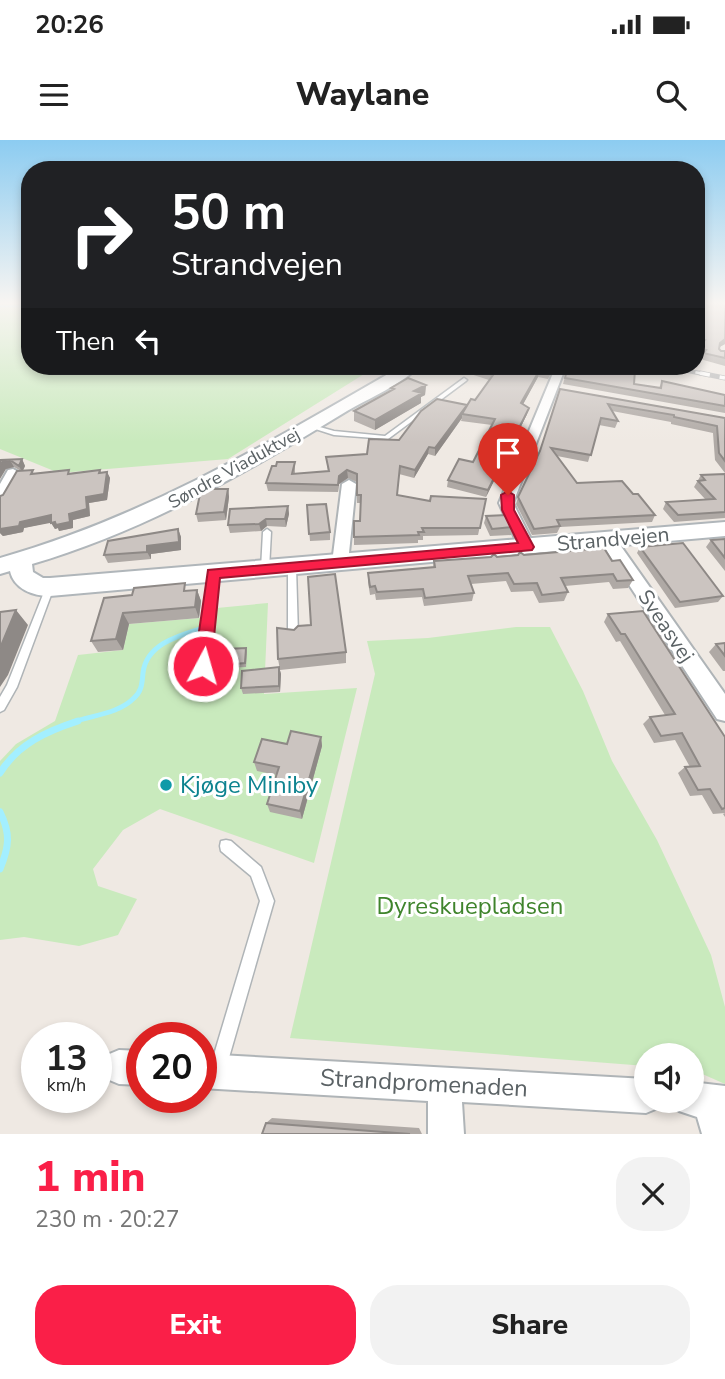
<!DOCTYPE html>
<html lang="en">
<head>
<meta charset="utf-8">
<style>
  body { margin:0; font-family:"Nunito Sans",sans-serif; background:#f2f2f2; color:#222; height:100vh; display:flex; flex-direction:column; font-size:26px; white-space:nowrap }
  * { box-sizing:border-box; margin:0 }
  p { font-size:23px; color:#767676 }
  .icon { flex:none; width:38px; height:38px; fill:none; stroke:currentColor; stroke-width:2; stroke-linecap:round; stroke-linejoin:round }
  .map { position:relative; height:994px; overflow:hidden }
  .sheet { display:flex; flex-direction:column; background:#fff; flex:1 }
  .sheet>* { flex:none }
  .banner { position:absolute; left:21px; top:21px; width:684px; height:214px; border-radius:28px; box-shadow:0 4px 10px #0003; background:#202124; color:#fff; overflow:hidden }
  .tools { position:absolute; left:634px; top:903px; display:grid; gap:14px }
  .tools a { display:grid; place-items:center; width:70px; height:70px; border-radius:50%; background:#fff; box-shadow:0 4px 10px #0003; font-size:35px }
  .speed { position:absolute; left:21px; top:882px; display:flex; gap:14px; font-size:35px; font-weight:700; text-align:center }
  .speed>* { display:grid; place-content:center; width:91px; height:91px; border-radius:50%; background:#fff; box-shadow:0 4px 10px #0003; line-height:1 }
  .speed small { font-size:18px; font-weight:400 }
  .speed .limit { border:10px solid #d22; background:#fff; color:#111 }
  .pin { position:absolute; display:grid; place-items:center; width:60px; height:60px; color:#fff; margin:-72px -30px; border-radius:50% 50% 50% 0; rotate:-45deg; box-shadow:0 0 7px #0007 }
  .pin .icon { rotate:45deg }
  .me { position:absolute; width:77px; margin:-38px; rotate:6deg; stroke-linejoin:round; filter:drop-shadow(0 0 5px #0008) }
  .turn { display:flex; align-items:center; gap:24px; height:147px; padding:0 35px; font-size:32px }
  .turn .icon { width:91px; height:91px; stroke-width:2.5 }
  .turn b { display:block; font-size:49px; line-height:60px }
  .then { display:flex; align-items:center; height:66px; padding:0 35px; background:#0003; gap:14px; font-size:26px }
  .round { display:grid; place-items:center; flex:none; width:74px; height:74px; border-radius:28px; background:#f2f2f2 }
  .head { display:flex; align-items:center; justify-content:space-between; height:119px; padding:0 35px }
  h1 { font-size:42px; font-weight:800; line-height:52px; color:#fa1f48 }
  .button { display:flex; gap:14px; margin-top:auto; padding:14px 35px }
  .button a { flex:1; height:80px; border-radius:28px; background:#fa1f48; color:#fff; font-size:28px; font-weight:800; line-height:80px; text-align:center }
  .button a+a { background:#f2f2f2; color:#222 }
  .status { display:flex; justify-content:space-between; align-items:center; height:49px; padding:0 35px; background:#fff; direction:ltr }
  .status svg { height:19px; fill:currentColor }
  header { display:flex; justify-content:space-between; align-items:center; height:91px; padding:0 35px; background:#fff; font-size:32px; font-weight:800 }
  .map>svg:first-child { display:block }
</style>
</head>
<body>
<div class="status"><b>20:26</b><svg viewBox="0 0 49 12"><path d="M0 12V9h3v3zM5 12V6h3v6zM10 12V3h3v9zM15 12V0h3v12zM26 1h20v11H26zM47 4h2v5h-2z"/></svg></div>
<header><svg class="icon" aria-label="menu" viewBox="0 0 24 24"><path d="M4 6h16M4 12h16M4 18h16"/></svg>Waylane<svg class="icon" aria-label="search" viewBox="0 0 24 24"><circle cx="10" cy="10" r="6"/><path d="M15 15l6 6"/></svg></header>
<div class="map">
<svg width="725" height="994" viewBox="0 0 725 994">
  <rect width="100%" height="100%" fill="#efe9e3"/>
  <path fill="#c9eabd" d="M0,163H30V226H377L228,319L59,333L0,309Z
    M268,463L264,554L357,548L314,723L160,669L123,690L93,729L98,746L137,759L118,795L79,806L24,797L0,800V621L16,604L55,581L78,515L123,510L129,484L199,478L217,468Z
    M516,487H550L583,551L612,621L657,700L711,815L725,867V944L691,929V915H646V926L290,898L375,534L367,501L428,498Z"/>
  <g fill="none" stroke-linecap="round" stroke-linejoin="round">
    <path stroke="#a3efff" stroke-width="2.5" d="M0,166H30"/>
    <path stroke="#a3efff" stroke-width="5" d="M73,582C93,575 118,574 134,558C142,551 142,543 143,533C146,505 177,496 200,489"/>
    <path stroke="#a3efff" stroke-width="7" d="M0,633C18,604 47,591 78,581
      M0,672C11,694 9,707 0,729"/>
    <g stroke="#afb4b7" stroke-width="3">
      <path id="lane" d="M464,238L467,240L466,241L388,299L334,295L306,286L309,284L334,291L385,296Z
        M267,389L271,392L269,429L265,432L261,429L263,392Z
        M292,424L296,427L298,495L296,498H290L288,495V427Z
        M213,430L217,433L208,526L207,529L203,530L199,529L198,526L209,433Z
        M50,444L54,447L17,547L4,570L0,572V557L7,545L46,447Z
        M226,700L231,701L261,727L274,761L226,928L224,934L218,936L212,934L210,928L260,761L251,736L221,711L220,706L221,701Z"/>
    </g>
    <g stroke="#afb4b7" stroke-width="4">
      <path id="street" d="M556,226H566L513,363L535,407L527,412L519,407L499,363Z
        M13,329L20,333L5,360L0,361V344L8,330Z
        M349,340L356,344L348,423L340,429L332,423L342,344Z
        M607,394L613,395L725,554V581L717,579L599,399Z
        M119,910L142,911V945L119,944L107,939L102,927L107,915Z
        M201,914L646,939V961H661L658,968L646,973L462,962L464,994H428V961L201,948Z
        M691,942L725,946V994H702L697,977L679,971L675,961H691Z"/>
    </g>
    <g stroke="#b0b6ba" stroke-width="4">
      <path id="secondary" d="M402,226H419C404,243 368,259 347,271C247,332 145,391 32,424L33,432L43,438H50L725,382V396L50,456C33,456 14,449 10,431L0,434V418C145,377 272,301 402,226Z"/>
    </g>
    <use href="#lane" fill="#fff" fill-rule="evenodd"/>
    <use href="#street" fill="#fff" fill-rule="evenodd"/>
    <use href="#secondary" fill="#fff" fill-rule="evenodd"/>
    <g stroke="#b1b2b3" stroke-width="4.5">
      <path id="rail-far1" d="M664,226L709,235"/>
    </g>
    <g stroke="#b1b2b3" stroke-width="5">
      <path id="rail" d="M700,233L725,238"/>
    </g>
    <use href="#rail-far1" stroke="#fff" stroke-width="2.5" stroke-dasharray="8" stroke-linecap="butt"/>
    <use href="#rail" stroke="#fff" stroke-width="3.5" stroke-dasharray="10" stroke-linecap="butt"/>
  </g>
  <path fill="#afa9a5" d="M696,163H725V204L719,207V209L721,211H725V226L700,219L702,216L696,214V211L700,205L696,204Z
    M455,226H555L548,239L538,237L523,264L527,274L486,357L447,347L448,340L473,322L492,285L461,281L462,278L435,316L428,314L414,338L399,334L397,355L430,361L486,359L478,395L423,396V400H418V403L354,405V381H360L361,363H357V342L348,338L339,344L338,352L268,351L266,343L276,326L295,322V334L328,331L326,317L367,314L399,300L467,265L475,260L489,240L455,229Z
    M568,226L634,244L659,248L662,241L725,255V273L563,244Z
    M426,245L425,255L421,257V263L375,290L354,281V271L391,250V248Z
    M560,249L725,278V333L715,320L713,293L671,284V282L612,271L618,281L615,288L599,285L588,322L557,316L577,343L633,354L655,375L652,382L560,387L557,393L532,395L516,364L518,357L540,311Z
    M22,319L25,326L23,331L35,333H71L100,330L101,332H107L110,338L107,360L89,363L90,376L73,380V388L59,391L58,388L55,389L51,382L24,388L23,392L3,396L0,393L3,355L21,331L14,327L6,329L0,320Z
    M725,334V378L674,382L663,369L666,362L705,359L694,347L701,335Z
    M228,349L229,357L226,380L198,382L196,374Z
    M307,365L330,392V400L310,401Z
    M288,366L289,374L286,387L267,386L261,391L230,393L228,385Z
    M486,376L513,387L511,395L490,396L484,383Z
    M178,389L181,397V410L151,414V419L108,423L104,415Z
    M725,399V431L706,407L711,400Z
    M640,407L723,456L718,462L675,468L637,413Z
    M576,410L612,421L633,440L628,448L613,449L609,442L565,446L568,452L564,461L539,463L533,451L511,452L506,441L471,444L474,453L472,461L424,466L422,457L376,460L375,454L370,455L368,442V433L433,427L434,421Z
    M197,450L201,461L199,478L129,484L123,510L98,512L91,501L104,458Z
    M608,474L725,597V677L723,674L725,673L713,674L702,655L690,656L678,633L685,627H690L675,600L654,603L643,584L650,577L665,575L620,501L616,502L604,482Z
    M725,503V531H723L709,512L716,504Z
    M246,508L247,512L246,527L225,528L224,525Z
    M346,512V523L280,530L278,519Z
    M279,527L281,534L280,552L243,554L241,548Z
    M321,597L322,606L302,679L270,672L267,664L277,635L257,631L254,622L287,604Z
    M272,978L419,988L422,994H262L266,983Z"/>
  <path fill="#8e8986" d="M725,199V204L716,209L720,203Z
    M539,231L538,237L520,270L521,263Z
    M426,245L425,255L421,257V263L375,290V280L414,251Z
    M467,265L462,274V278L435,316V308Z
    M529,268L527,274L486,357L488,350Z
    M429,307L428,314L414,338L415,330Z
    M22,319L25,326L22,332L19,326Z
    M10,320L14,327L6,329L0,339V326L2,322Z
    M347,330L348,338L339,344L338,352L339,336Z
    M107,332L110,338L107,360L89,363L90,376L73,380V388L59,391L58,388L55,389L51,383L69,374L86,357Z
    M228,349L229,357L226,380L224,372Z
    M288,366L289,374L286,387L285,379Z
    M51,375L55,382L24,388L23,392L3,396L0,393V387Z
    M266,379L267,386L261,391L259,384Z
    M178,389L181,397V410L151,414V419L147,412V406Z
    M197,450L201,461L199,478L195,467Z
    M16,470L28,485L8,535L0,547V508Z
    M123,473L129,484L123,510L116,499Z
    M279,527L281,534L280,552L279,546Z
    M321,597L322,606L302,679L300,671Z"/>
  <path fill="#cbc4c0" stroke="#8e8986" stroke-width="2" d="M696,163H725V199L720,203L719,209L721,211H725V218L703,213L706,210L698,208L705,200L696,198Z
    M465,226H553L550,232L539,231L521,263L529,268L488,350L448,340L459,319L473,322L495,279L462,274L471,259L475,260L493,235Z
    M568,226H609L635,230L634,244L661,248L662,241L725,255V266L565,238Z
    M408,238L426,245L414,251L422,253L375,280L354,271L394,249L391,248Z
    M560,249L725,278V321L719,313L717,286L674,277V275L608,264L618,281L601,278L591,315L551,308L577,343L622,341L633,354H638L655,375L557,380L560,386L534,389L518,357L540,311Z
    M437,259L467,265L435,308L429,307L415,330L400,326L397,355L430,361L431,356L486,359L480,388H422L424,392H418L419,395L354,397V381H360L361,355H357V334L347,330L339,336L338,345L266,343L272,326H276L277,322H295L292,334L329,331L326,317L367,314L369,299L399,300L421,271Z
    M22,319L19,326L10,320L2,322L0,326V320Z
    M33,330L31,334L69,330L68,334L100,330L99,333L107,332L104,354L86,357L87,369L69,374L70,382L56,385L55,382L51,383V375L20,382L19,386L0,389V356L3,355L17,331Z
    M725,334V372L678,375L666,362L715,359L698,341L705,340L701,335Z
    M201,349H228L224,372L196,374Z
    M326,364L330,392L309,394L307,365Z
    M288,366L285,379H266L259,384L228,385L230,369Z
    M507,375L513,387L492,389L486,376Z
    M178,389L179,402L147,406V412L104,415L108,401Z
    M725,399V418L711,400Z
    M683,403L723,456L680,462L640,407Z
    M597,405L604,408L612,421L620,420L633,440L617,441L613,434L561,438L568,452L542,455L537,443L514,444L508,433L468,436L474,453L425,458L423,449L377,452L375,446L370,447L368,433L435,427L434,421L491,417L494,414L497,417L518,415L520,412L524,415L570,411L572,408L576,410L596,409Z
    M335,434L346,512L278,519L277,488L294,490L298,486L311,485L308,437Z
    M185,443L184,451L197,450L195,467L123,473L116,499L91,501L104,458L132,455L134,448Z
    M16,470L0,508V472Z
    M643,471L725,597V668L722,669L710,649L698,650L685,627L700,626L682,593L661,596L650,577L675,574L625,494H621L608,474Z
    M725,503V516L716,504Z
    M246,508L245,523L224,525L225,509Z
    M279,527V546L241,548L242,531Z
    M291,591L321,597L300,671L267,664L279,627L254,622L262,599L287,604Z
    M266,983L410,994H262Z"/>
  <linearGradient id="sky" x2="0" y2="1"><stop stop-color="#8cccf1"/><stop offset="0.54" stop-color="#f8f5f2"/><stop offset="1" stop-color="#f8f5f2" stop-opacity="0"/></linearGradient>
  <rect width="725" height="302" fill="url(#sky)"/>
  <path fill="#fa1f48" stroke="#a2142f" stroke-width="2" d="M508,351L514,355V370L534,407L532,410L220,438L211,526L209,531H197L194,526L208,430L518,403L502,370L501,355Z"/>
  <circle fill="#0f9aa8" stroke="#fff" stroke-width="2.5" cx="166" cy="645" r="7"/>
  <g text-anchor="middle" stroke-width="6" stroke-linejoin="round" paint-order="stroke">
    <g font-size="18" fill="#5b6265" stroke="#fff">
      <text transform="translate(234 328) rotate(-29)" y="6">Søndre Viaduktvej</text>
    </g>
    <g font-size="21" fill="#5b6265" stroke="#fff">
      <text transform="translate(613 399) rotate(-5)" y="7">Strandvejen</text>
      <text transform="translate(666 486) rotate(56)" y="7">Sveasvej</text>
    </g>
    <g font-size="24" fill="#0d838f" stroke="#fff" text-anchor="start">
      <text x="180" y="653">Kjøge Miniby</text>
    </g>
    <g font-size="24" fill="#3f842c" stroke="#fff">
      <text x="470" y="774">Dyreskuepladsen</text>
    </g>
    <g font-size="24" fill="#5b6265" stroke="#fff">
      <text transform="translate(424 943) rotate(3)" y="8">Strandpromenaden</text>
    </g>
  </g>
</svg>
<div class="tools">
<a><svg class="icon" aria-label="sound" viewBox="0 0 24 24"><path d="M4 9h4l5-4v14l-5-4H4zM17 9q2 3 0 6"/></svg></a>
</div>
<div class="speed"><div>13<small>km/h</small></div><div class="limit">20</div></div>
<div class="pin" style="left:508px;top:355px;background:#d93025"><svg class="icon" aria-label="arrive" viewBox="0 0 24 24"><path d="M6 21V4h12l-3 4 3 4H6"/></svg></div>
<svg class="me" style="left:203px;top:526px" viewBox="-20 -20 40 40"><circle r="17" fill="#fa1f48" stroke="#fff" stroke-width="3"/><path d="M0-11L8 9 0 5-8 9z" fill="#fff"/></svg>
<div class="banner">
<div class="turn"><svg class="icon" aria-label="right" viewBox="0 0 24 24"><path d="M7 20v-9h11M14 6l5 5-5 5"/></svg><div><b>50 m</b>Strandvejen</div></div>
<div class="then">Then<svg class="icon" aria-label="left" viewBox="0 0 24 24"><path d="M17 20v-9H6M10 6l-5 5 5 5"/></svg></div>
</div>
</div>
<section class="sheet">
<div class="head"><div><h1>1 min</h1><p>230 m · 20:27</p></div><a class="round"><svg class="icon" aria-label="close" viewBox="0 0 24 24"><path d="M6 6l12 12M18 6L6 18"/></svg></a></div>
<div class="button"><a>Exit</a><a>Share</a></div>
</section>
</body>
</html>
